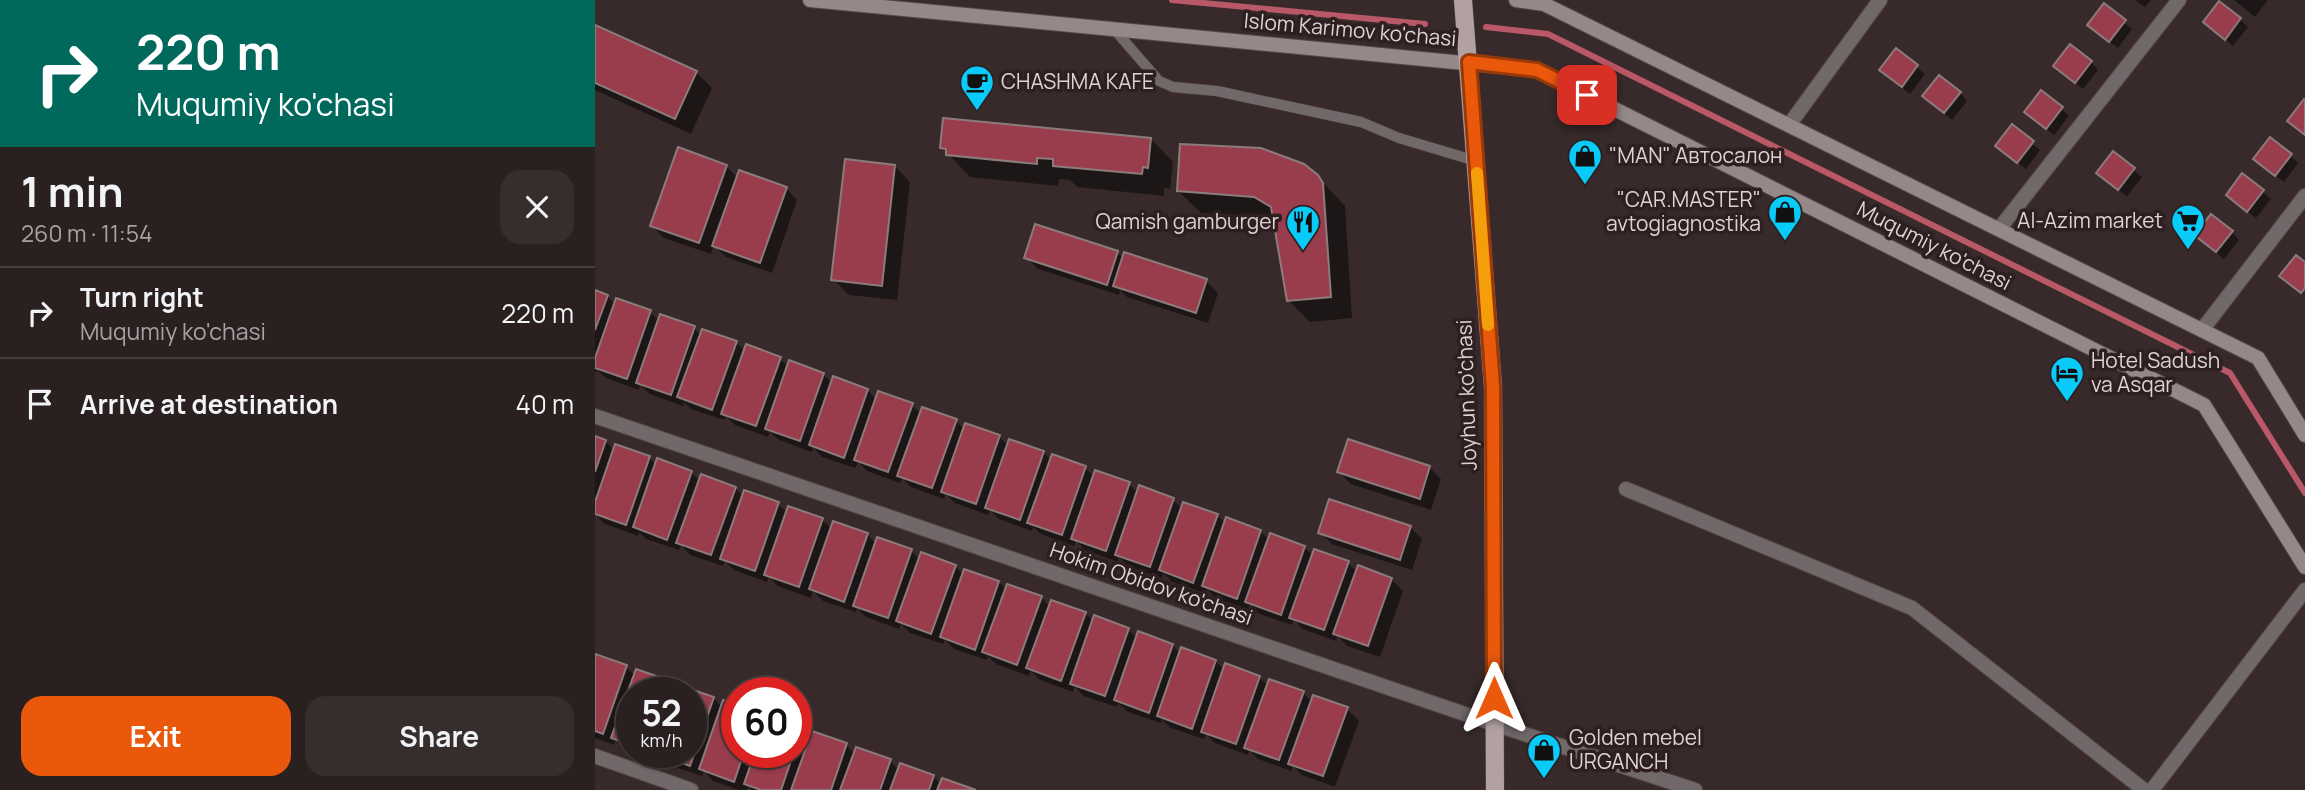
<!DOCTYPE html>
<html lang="en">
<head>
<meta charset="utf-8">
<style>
  body { margin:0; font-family:Manrope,sans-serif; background:#362d2d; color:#f1f3f6; height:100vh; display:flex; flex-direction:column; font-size:26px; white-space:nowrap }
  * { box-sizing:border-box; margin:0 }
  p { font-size:23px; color:#a5a3a5 }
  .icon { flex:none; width:38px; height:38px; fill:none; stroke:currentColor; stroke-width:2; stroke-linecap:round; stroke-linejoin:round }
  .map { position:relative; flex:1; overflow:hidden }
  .side { display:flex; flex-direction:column; background:#2a2020; width:595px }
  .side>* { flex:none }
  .guide { background:#00695c; color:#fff; overflow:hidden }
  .speed { position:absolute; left:21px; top:677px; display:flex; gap:14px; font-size:35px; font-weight:700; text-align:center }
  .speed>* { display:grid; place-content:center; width:91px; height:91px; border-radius:50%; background:#2a2020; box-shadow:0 2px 5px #0004,0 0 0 2px #463e3e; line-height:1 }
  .speed small { font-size:18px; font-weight:400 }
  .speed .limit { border:10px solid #d22; background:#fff; color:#111 }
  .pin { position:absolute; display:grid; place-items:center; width:60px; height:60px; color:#fff; margin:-30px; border-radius:14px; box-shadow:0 4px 10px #0006 }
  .me { position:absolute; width:77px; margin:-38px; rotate:0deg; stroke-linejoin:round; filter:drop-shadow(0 0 5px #0008) }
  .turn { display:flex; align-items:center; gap:24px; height:147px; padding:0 21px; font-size:32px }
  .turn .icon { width:91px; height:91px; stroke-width:2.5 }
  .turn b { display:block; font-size:49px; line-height:60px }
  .round { display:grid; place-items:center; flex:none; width:74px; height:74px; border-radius:21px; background:#362d2d }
  .summary { display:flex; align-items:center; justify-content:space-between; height:119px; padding:0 21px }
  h1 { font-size:42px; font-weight:700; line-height:52px }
  .action { display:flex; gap:14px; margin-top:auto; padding:14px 21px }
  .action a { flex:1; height:80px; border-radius:21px; background:#ea580c; color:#fff; font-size:28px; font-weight:700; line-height:80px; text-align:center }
  .action a+a { background:#362d2d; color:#f1f3f6 }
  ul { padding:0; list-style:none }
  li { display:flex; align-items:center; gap:21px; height:91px; padding:0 21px; border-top:2px solid #463e3e }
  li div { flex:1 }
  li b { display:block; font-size:26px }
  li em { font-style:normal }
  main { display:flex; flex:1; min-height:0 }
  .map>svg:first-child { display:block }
</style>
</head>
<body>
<main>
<section class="side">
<div class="guide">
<div class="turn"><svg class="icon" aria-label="right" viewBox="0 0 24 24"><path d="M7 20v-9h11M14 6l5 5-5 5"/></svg><div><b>220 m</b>Muqumiy ko'chasi</div></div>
</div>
<div class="summary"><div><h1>1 min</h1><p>260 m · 11:54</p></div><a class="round"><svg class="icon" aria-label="close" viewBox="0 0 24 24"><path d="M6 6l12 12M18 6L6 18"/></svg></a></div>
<ul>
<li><svg class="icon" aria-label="right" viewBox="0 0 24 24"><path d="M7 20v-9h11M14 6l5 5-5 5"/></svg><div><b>Turn right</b><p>Muqumiy ko'chasi</p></div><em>220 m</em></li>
<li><svg class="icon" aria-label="arrive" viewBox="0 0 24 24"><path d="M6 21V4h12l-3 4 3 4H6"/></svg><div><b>Arrive at destination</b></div><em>40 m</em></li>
</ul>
<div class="action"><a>Exit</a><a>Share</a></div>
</section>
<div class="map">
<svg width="1710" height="790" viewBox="0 0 1710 790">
  <rect width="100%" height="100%" fill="#382a2b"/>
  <path fill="#0007" d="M1540,0H1556L1550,7Z
    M1639,0H1673L1660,17Z
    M1625,3L1653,27L1638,46L1610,22Z
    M1509,6L1537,29L1523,48L1502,32Z
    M0,27L101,72L117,88L96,134L0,90Z
    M1302,51L1330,74L1315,94L1294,78Z
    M1496,62L1503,70L1488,89L1468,73Z
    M1365,93L1372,101L1357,120L1329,96Z
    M1466,108L1474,116L1459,135L1439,119Z
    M1417,127L1445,150L1431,169L1410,153Z
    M556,139L578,162L575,189L569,188V196L482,187L475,180L464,179L463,186L375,177L347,147Z
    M1518,154L1547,177L1532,196L1511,181Z
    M1696,156L1703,163L1689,182L1668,166Z
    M131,166L143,178L191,188L202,200L177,273L131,257L119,245L116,254L69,238L57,226Z
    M300,166L315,182L302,300L254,295L238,279Z
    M1647,175L1676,199L1661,218L1640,202Z
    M722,176L750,206L757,318L715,322L693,300L680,219L606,213L583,191Z
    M1637,232L1644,240L1629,259L1601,235Z
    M522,253L529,259L611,281L623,293L613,323L532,297L525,290L524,295L443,269L431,257Z
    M0,292L12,296L21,305L55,312L64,321L99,328L106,335L141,342L150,352L185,359L194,367L228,374L237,383L272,390L282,400L317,405L326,414L361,421L370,430L404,437L414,446L448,452L456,460L490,468L500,477L534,484L543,493L578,500L587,509L622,515L631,524L665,531L674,540L709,547L718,556L753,563L762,572L796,579L808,591L785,657L752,646L743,636L741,641L708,629L699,620L697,625L664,614L655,605L653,609L620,598L612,589L610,593L577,582L568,573L567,578L533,566L524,557L523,562L490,550L481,541L479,546L446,534L438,527L437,531L404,519L395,510L393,515L360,503L351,494L349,499L316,487L307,478L305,483L272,471L263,462L260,468L227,457L218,447L217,452L184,440L175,432L173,437L140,425L131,416L129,420L96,409L89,402L88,406L55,394L45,385L44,390L11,378L2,370L0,374Z
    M0,438L11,442L20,451L21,446L54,458L62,465L96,472L105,481L140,488L149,497L150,492L183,504L193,513L194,508L227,520L237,529L272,534L281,544L316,551L325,560L360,566L369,575L404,582L411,590L446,597L455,607L490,613L499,622L533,629L542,638L577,645L586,654L620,661L630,670L664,677L673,686L708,693L717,702L752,709L764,721L740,787L707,775L698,766L696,771L663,759L654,750L653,755L620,743L611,734L609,739L576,728L567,719L566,723L533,712L523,703L522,707L489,696L480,687L478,692L445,680L436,671L434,676L401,664L393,656L392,660L359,649L350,640L348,644L315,633L306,624L304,629L271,617L262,608L261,612L228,601L218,591L216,598L183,586L174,577L172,582L139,570L130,561L128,566L95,555L86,545L84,550L51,539L44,532L43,536L10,524L1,515L0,517Z
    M754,441L835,468L846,479L836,510L756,484L744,472Z
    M815,527L827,539L817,570L737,544L725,532Z
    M0,656L31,667L40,676L75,683L84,691L85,687L118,698L128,708L142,752H201V727L207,729L216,738L251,745L260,754L295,761L304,770L306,765L339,777L346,784L375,790H157L153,786L152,790H144L118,781L109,771L107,776L74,765L65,756L63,761L40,752H96V693H37V751L30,749L21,740L19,745L0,738Z"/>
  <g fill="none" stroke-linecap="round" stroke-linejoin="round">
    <path stroke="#b95866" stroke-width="6" d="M577,0L830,24
      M891,27L953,34L1635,373L1710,493"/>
  </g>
  <path fill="#993c4c" stroke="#8c7b7c" stroke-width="2" d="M1624,1L1646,18L1630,40L1608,22Z
    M1509,3L1531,20L1514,42L1492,25Z
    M0,25L102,71L80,119L0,83Z
    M1475,44L1497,61L1480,83L1458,66Z
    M1301,48L1323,65L1307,87L1284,70Z
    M1344,75L1366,92L1349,113L1327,96Z
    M1446,90L1468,107L1451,129L1429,112Z
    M1709,99L1710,100V135L1692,121Z
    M348,118L556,138L553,168L548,167L547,174L458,166V159L442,158V164L351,155V149L345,148Z
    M1417,124L1439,141L1422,163L1400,146Z
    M1675,137L1697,154L1680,176L1658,159Z
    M585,144L666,148L709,164L723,175L728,183L736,297L692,301L676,207L659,197L582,191Z
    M83,147L132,165L104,243L55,226Z
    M1518,151L1540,168L1523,190L1501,173Z
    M250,159L300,165L287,286L236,280Z
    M144,170L192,187L165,263L117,246Z
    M1647,173L1669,190L1652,212L1631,195Z
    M1616,214L1638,231L1621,252L1599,235Z
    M440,224L523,251L512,285L429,258Z
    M529,252L612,279L601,313L518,286Z
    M1701,255L1710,262V288L1706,293L1684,276Z
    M0,290L13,295L0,330Z
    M21,298L56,310L32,379L0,368V358Z
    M65,314L100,326L76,395L41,383Z
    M107,329L142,341L117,410L82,397Z
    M151,344L186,357L161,426L126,414Z
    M194,360L229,373L205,441L170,429Z
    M238,376L273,389L249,458L214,445Z
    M283,391L318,403L293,472L259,460Z
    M327,407L362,419L337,488L302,476Z
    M370,423L405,435L381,504L346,492Z
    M0,436L11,440L0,472Z
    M414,439L449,451L425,520L390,508Z
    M753,439L835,466L825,499L742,472Z
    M20,444L55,456L31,525L0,514V502Z
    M457,454L491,466L467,535L432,523Z
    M62,458L97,471L72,540L38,527Z
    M500,470L535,482L511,551L476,539Z
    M106,474L141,487L116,555L81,543Z
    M544,485L579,498L555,567L520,555Z
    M149,490L184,502L160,571L125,559Z
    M734,499L816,526L805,560L723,533Z
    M588,502L623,514L598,583L564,570Z
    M193,506L228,518L204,587L169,575Z
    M631,517L666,530L642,599L607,586Z
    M238,521L273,533L249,602L214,589Z
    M675,533L710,546L686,615L650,602Z
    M282,537L317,549L293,618L258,606Z
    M719,549L754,561L729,630L694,618Z
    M326,552L361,565L336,634L301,621Z
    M763,565L797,578L773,646L738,634Z
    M369,569L404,581L380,650L345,637Z
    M412,584L447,596L422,665L387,652Z
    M456,600L491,612L466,681L431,668Z
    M499,615L534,628L510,696L475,684Z
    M543,631L578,644L554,713L519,700Z
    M586,647L621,660L597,729L562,716Z
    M0,654L32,665L8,734L0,731Z
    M630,663L665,676L641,744L606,732Z
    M41,669L76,681L72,693H37V745L16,738Z
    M674,679L709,691L684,760L649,748Z
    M84,685L119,697L95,766L60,753L96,752V693H81Z
    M718,695L753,707L728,776L693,764Z
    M128,700L142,705V752H149L139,782L104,769Z
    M217,731L252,743L236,790H196Z
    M261,747L296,759L285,790H245Z
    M160,752H199L186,790H166L149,784Z
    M305,763L339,775L334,790H295Z
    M347,778L381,790H342Z"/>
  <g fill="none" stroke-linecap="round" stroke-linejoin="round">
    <g stroke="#564849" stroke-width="11">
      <path id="lane" d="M518,28L564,81L578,87L622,91L766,122L804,138L881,161"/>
    </g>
    <g stroke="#564849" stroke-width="16">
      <path id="street" d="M1194,125L1285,0
        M1404,229L1584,0
        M1607,330L1710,196
        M0,416L899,724L1100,790
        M1031,489L1317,608L1549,790
        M0,756L96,790
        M1557,790L1710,590"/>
    </g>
    <g stroke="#564849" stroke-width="16">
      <path id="secondary" d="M215,0L942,70L1609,405L1710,567
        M921,0L949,4L1663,358L1710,435"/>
    </g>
    <g stroke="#564849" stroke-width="19">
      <path id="primary" d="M868,0L898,387L900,790"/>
    </g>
    <use href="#lane" stroke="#706869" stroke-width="10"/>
    <use href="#street" stroke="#706869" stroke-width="14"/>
    <use href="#secondary" stroke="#958889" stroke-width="14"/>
    <use href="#primary" stroke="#b1a1a2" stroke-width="18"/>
  </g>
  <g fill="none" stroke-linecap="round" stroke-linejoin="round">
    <g stroke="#983908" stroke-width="18">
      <path id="route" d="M899,698L898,387L874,62L942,70L992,95"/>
    </g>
    <use href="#route" stroke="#ea580c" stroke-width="12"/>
    <path stroke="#f59e0b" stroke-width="12" d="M882,173L893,325"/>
  </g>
  <defs>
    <g id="cafe-pin" transform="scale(1.75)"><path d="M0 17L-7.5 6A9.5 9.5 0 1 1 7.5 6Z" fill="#08cbf9" stroke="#2e2021"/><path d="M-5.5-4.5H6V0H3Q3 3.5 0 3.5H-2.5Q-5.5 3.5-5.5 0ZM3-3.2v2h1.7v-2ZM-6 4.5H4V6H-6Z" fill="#111"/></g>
    <g id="shop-pin" transform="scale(1.75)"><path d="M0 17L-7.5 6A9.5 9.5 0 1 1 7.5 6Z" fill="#08cbf9" stroke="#2e2021"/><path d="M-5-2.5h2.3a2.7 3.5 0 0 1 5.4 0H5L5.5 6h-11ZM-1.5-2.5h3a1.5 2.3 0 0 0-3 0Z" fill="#111"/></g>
    <g id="supermarket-pin" transform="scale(1.75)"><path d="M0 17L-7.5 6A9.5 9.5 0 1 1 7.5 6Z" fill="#08cbf9" stroke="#2e2021"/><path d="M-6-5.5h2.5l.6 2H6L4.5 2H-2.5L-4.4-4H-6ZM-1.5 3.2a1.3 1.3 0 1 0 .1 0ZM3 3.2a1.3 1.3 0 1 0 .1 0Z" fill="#111"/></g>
    <g id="restaurant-pin" transform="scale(1.75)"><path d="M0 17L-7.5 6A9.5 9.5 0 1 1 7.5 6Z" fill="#08cbf9" stroke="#2e2021"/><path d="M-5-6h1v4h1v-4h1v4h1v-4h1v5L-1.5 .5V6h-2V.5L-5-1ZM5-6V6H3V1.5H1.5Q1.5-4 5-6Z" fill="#111"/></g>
    <g id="hotel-pin" transform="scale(1.75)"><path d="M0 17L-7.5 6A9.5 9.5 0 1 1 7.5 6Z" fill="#08cbf9" stroke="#2e2021"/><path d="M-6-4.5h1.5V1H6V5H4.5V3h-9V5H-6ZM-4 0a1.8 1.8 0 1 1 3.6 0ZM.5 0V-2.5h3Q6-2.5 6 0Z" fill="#111"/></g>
  </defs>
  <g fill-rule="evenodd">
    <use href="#cafe-pin" x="382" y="82"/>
    <use href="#shop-pin" x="990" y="156"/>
    <use href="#shop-pin" x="1190" y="212"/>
    <use href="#supermarket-pin" x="1593" y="221"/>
    <use href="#restaurant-pin" x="708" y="222"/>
    <use href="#hotel-pin" x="1472" y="373"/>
    <use href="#shop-pin" x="949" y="750"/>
  </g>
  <g text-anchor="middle" stroke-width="7" stroke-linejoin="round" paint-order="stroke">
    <g font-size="21" fill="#ddd3d4" stroke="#2e2021">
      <text transform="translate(755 30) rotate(5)" y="7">Islom Karimov ko'chasi</text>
      <text transform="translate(1339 246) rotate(27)" y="7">Muqumiy ko'chasi</text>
      <text transform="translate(872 395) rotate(-92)" y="7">Joyhun ko'chasi</text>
      <text transform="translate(556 584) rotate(19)" y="7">Hokim Obidov ko'chasi</text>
    </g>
    <g font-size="21" fill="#ddd3d4" stroke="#2e2021" text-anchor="start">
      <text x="406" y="89">CHASHMA KAFE</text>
      <text x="1014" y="163">"MAN" Автосалон</text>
      <text x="1166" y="207" text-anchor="end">"CAR.MASTER"<tspan x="1166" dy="24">avtogiagnostika</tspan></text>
      <text x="1568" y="228" text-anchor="end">Al-Azim market</text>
      <text x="684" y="229" text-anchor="end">Qamish gamburger</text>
      <text x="1496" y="368">Hotel Sadush<tspan x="1496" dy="24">va Asqar</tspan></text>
      <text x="974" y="745">Golden mebel<tspan x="974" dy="24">URGANCH</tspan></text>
    </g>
  </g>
</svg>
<div class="speed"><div>52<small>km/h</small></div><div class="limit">60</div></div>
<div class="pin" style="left:992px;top:95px;background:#d93025"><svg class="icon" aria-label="arrive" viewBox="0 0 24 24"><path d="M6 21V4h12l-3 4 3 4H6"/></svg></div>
<svg class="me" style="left:899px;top:698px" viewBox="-20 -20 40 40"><path d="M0-17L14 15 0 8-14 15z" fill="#ea580c" stroke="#fff" stroke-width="4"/></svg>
</div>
</main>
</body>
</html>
